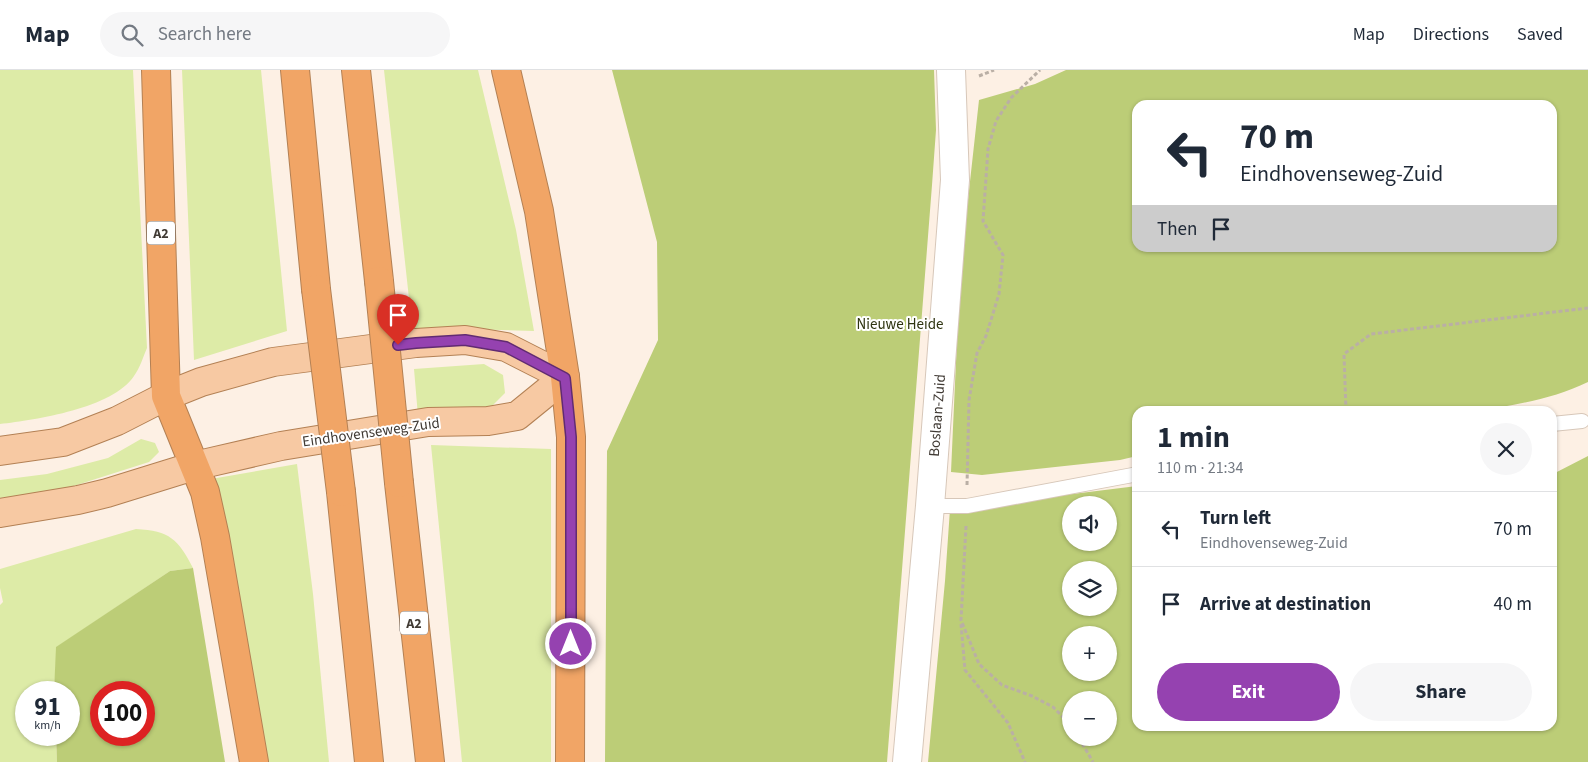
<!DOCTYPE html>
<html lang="en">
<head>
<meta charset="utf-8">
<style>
  body { margin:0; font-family:"Source Sans 3",sans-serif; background:#f6f6f7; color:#1f2937; height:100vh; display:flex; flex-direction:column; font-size:19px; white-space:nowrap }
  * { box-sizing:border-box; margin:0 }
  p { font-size:16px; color:#747a83 }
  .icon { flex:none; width:28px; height:28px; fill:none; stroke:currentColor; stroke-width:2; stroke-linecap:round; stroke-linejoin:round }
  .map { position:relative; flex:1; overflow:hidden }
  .details { position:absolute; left:1132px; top:336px; width:425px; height:325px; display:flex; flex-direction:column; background:#fff; border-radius:15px; box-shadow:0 1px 4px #0004 }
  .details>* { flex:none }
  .top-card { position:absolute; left:1132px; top:30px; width:425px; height:152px; border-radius:15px; box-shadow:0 1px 4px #0004; background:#fff; color:#1f2937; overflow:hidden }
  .tools { position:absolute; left:1062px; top:426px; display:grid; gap:10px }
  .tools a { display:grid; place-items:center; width:55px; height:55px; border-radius:50%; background:#fff; box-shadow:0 1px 4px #0004; font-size:25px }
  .speed { position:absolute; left:15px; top:611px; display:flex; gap:10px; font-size:25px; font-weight:700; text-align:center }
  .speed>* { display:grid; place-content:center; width:65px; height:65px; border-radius:50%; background:#fff; box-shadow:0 1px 4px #0004; line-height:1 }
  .speed small { font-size:12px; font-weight:400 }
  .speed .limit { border:8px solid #d22; background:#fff; color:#111 }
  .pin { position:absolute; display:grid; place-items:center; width:42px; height:42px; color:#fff; margin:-51px -21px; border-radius:50% 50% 50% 0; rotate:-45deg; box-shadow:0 0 5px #0007 }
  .pin .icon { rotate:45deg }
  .me { position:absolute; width:55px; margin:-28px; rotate:0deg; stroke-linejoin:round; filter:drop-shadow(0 0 4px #0008) }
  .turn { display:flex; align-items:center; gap:18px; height:105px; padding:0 25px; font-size:22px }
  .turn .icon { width:65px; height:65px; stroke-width:2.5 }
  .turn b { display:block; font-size:35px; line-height:42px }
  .then { display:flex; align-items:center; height:48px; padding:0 25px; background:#0003; gap:10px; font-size:19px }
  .round { display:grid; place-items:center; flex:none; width:52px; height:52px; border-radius:26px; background:#f6f6f7 }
  .summary { display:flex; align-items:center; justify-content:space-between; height:85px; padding:0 25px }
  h1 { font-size:30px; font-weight:700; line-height:38px }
  .primary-button { display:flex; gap:10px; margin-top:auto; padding:10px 25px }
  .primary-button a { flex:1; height:58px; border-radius:30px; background:#9542b0; color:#fff; font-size:20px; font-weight:700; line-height:58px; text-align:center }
  .primary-button a+a { background:#f6f6f7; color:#1f2937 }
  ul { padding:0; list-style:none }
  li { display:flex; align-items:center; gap:15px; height:75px; padding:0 25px; border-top:1px solid #e0e1e3 }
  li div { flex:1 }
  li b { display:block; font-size:19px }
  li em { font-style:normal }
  header { display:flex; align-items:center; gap:30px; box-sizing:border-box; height:70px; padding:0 25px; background:#fff; border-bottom:1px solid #e0e1e3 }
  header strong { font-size:24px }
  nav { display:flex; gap:28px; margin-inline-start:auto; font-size:18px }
  .search { width:350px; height:45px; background:#f6f6f7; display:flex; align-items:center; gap:12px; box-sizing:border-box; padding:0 18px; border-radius:28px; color:#747a83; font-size:19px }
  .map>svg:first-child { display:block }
</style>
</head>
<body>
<header>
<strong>Map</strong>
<div class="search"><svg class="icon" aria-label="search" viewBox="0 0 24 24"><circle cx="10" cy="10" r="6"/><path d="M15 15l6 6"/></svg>Search here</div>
<nav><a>Map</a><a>Directions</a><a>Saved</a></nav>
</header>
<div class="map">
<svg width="1588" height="692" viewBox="0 0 1588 692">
  <rect width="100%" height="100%" fill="#fdf0e4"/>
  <path fill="#ddeba7" d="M0,0H133L147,278C143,287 140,298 134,306C113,338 36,350 0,354Z
    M182,0H261L287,261L194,290Z
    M384,0H478L516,160L534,261L463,259L413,265Z
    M484,294L503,305L505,323L488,340L418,346L414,299Z
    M141,369L155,373L159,382L149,392L58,421L0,428V410L47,404L108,388Z
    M431,375L551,379V692H462Z
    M297,394L313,524L329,692H261L211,409Z
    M136,459C170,461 178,469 193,498L170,501L57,577L54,622H26V665H56L57,692H0V535L3,532L0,518V499Z"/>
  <path fill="#bccd77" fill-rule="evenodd" d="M612,0H934L936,60L932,115L887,692H605L607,381L658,270L657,172Z
    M1066,0H1588V312C1553,329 1515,335 1477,341H1138L1137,386L1120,390L982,405L951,402L960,202L979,30L1035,14ZM1138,35H1552V178H1138Z
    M1588,386V692H928L945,511L950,439L1137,416L1138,656H1552L1553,404ZM1071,435H1109V472H1071ZM1071,500H1109V538H1071ZM1071,565H1109V602H1071ZM1071,630H1109V668H1071Z
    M193,498L225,692H57L56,665H69V622H54L56,577L170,501ZM101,622H144V665H101Z"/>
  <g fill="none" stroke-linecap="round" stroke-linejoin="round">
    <g stroke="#d7c7b9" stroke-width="16">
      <path id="service" d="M1552,354L1582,351
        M930,436H967L1138,404"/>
    </g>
    <g stroke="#d7c7b9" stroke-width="30">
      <g id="minor">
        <path id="s1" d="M907,692L930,436L955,110L951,0"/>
      </g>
    </g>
    <g stroke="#b38054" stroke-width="30">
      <path id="primary" d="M0,381L63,372L117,351L166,326L201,312L273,292L416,273L465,270L506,277L565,307L517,346L488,351L428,352L281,376L194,396L107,423L78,430L0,443"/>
    </g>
    <g stroke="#b38054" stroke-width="30">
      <path id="motorway" d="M156,0L166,326L205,422L215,467L254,692
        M295,0L316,219
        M356,0L379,211
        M506,0L539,141L565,307L571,367L570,692
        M399,413L430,692
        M341,422L369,692"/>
    </g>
    <path stroke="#baafa5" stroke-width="3" stroke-dasharray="4 2.5" stroke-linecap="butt" d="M979,6L994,0
      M1346,341L1344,284L1371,264L1588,238
      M967,415L969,330L977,283L986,266L999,224L1003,185L983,151L988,79L996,51L1011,28L1040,0
      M966,456L961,550L979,594L1002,615L1032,626L1053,637L1071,655
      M961,554L965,600L1008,653L1025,692
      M1079,668L1093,692"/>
    <use href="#service" stroke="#fff" stroke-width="14"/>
    <use href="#minor" stroke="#fff" stroke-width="28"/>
    <use href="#primary" stroke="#f7c9a3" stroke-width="28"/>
    <use href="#motorway" stroke="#f1a566" stroke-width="28"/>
    <g stroke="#b38054" stroke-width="30" stroke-linecap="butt">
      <path id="motorway-bridge" d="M379,211L399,413
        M316,219L341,422"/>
    </g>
    <use href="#motorway-bridge" stroke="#f1a566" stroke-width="28"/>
  </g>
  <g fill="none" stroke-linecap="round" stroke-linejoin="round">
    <g stroke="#612b72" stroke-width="12">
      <path id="route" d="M398,275L416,273L465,270L506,277L565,308L571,367V574"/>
    </g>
    <use href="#route" stroke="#9542b0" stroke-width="9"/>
  </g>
  <g text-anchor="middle" stroke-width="4" stroke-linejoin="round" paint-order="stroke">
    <g fill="#fff" stroke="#797571" stroke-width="1">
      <rect x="147" y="151.5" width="28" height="23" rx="4"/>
      <rect x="400" y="541.5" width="28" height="23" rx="4"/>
    </g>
    <g font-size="14" font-weight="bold" fill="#403a34">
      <text x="161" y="168">A2</text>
      <text x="414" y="558">A2</text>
    </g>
    <g font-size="15" fill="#2f3511" stroke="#fff">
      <text x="900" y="259">Nieuwe Heide</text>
    </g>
    <g font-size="15" fill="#403a34" stroke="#fff">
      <text dy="5" stroke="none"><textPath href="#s1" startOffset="348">Boslaan-Zuid</textPath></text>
      <text transform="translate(371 362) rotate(-8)" y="5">Eindhovenseweg-Zuid</text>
    </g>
  </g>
</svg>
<div class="tools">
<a><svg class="icon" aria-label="sound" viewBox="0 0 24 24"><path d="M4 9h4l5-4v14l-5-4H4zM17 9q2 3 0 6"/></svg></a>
<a><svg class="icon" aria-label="layers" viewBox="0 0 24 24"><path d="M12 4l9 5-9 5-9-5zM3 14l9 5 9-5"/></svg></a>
<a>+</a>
<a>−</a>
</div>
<div class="speed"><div>91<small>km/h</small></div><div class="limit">100</div></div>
<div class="pin" style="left:398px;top:275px;background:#d93025"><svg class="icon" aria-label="arrive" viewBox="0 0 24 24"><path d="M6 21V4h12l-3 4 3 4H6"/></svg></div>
<svg class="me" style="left:571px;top:574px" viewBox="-20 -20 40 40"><circle r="17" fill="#9542b0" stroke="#fff" stroke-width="3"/><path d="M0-11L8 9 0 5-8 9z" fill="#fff"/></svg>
<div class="top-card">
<div class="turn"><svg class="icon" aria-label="left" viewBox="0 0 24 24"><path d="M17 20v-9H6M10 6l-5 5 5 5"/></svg><div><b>70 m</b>Eindhovenseweg-Zuid</div></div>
<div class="then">Then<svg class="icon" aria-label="arrive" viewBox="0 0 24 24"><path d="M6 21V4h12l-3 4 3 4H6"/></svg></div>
</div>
<section class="details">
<div class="summary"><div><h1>1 min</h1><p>110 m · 21:34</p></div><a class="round"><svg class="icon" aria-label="close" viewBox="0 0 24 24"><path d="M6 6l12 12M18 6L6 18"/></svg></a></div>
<ul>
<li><svg class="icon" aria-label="left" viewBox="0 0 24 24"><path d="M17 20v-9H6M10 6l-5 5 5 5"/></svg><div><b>Turn left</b><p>Eindhovenseweg-Zuid</p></div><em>70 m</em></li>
<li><svg class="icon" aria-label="arrive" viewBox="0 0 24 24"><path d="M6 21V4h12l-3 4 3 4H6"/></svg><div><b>Arrive at destination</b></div><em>40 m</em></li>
</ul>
<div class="primary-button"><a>Exit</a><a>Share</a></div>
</section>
</div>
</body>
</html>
